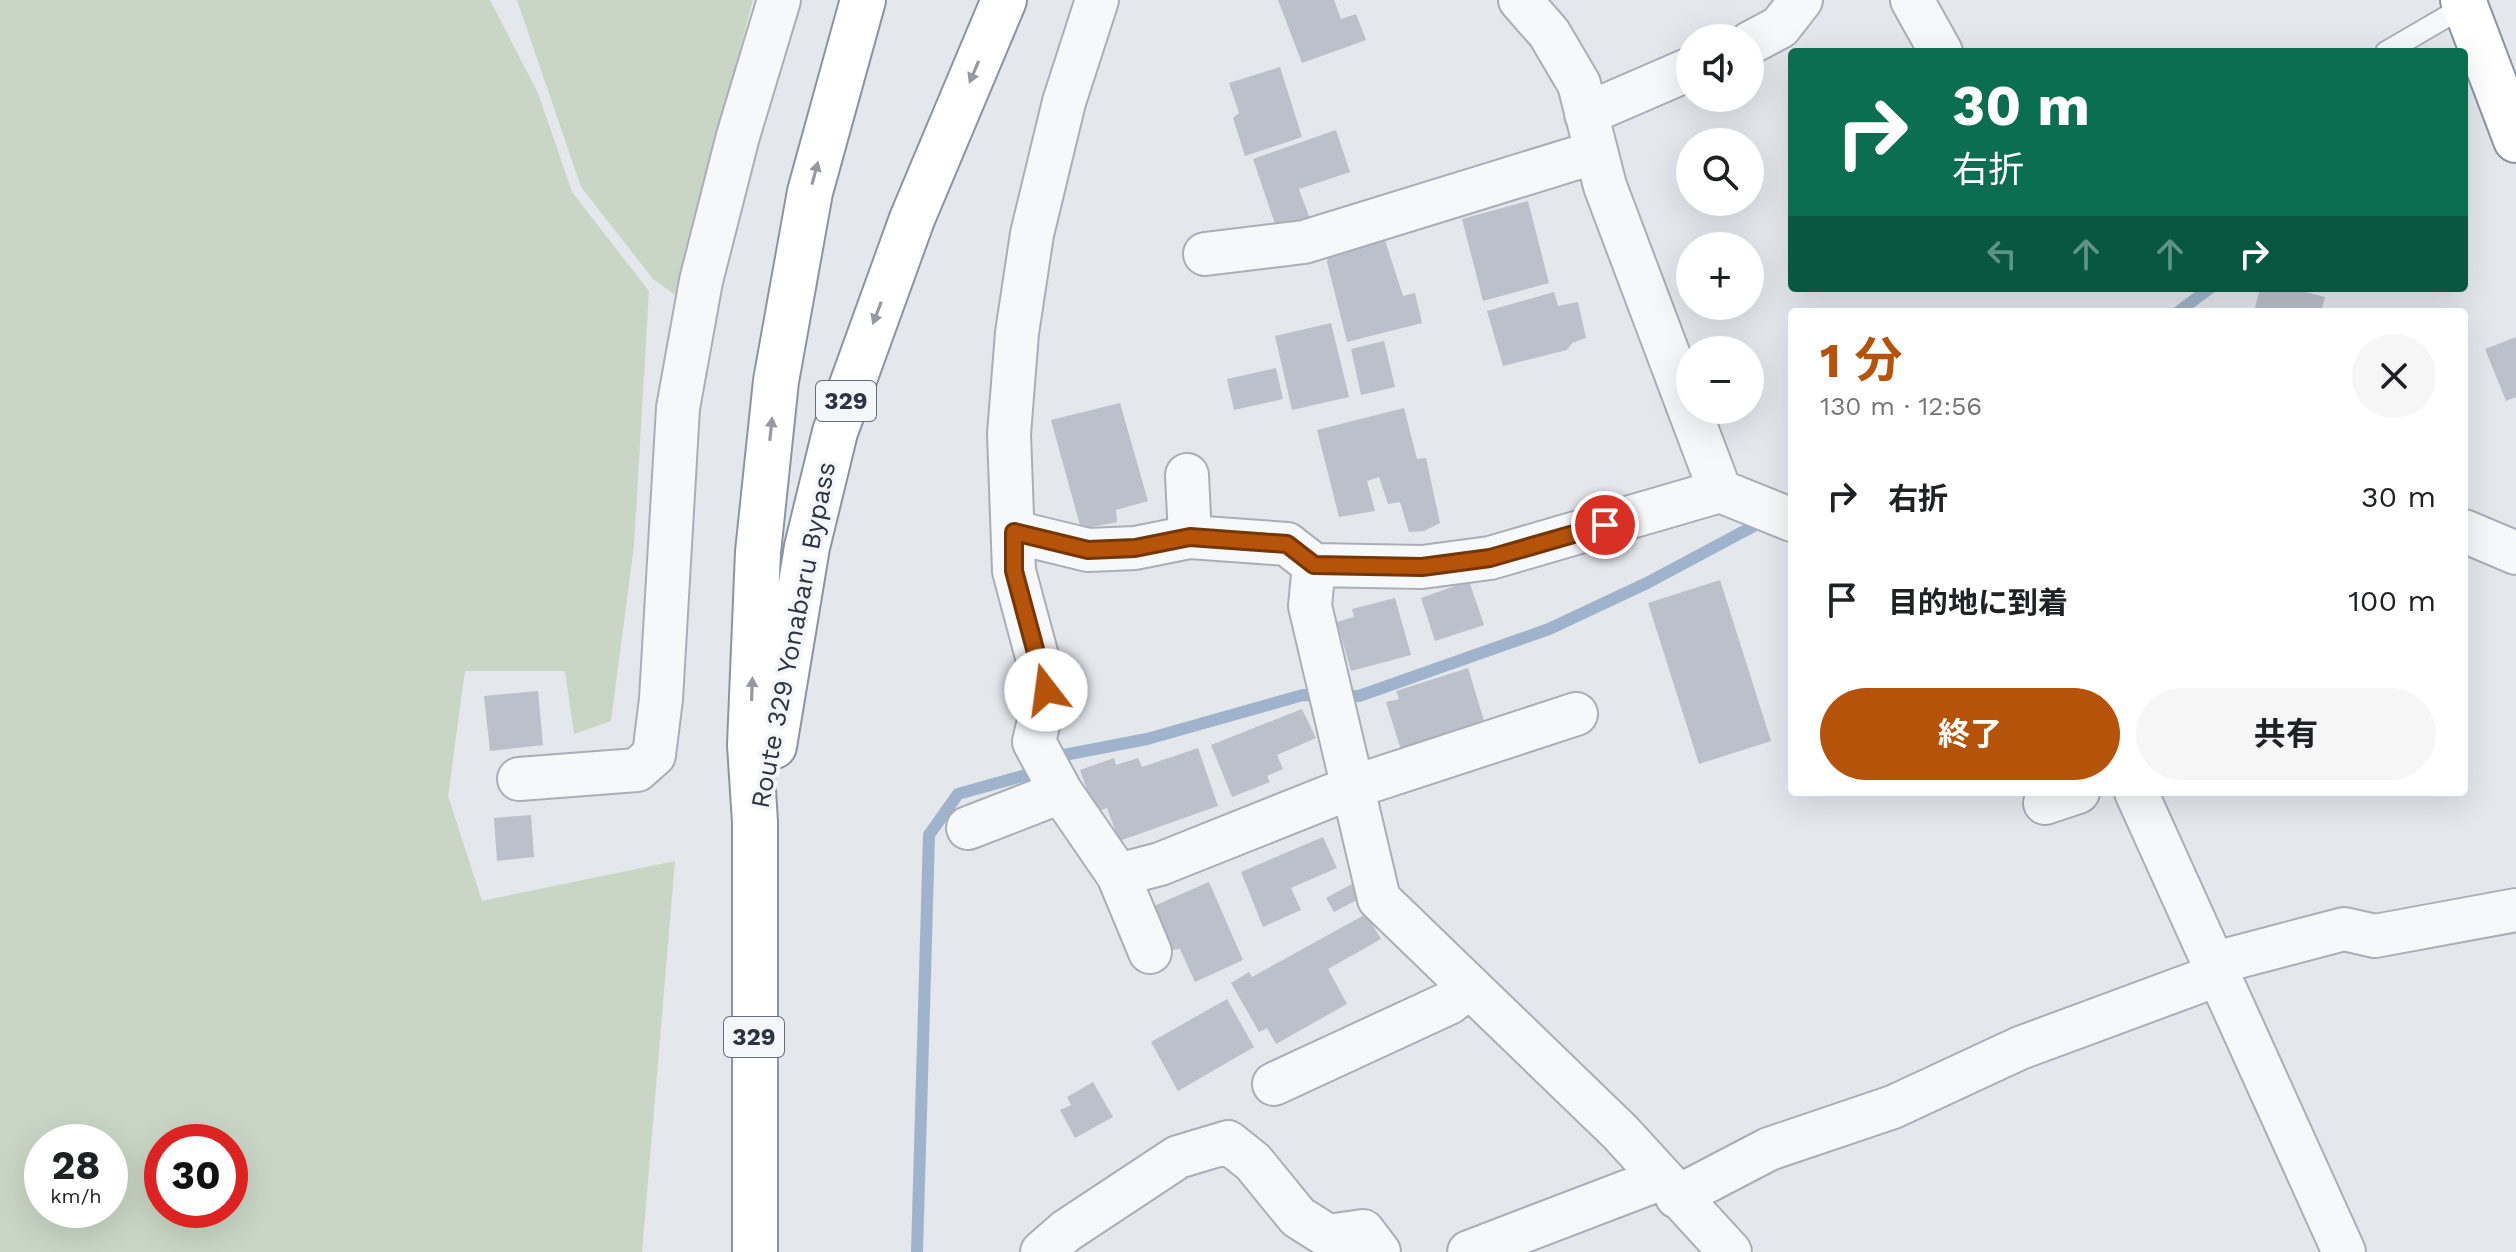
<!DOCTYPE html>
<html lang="ja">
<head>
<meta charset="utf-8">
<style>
  body { margin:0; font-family:"Work Sans","Noto Sans JP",sans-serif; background:#f6f6f6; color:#202124; height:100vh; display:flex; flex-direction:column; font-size:30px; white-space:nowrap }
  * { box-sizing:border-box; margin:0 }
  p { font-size:26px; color:#757577 }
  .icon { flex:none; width:44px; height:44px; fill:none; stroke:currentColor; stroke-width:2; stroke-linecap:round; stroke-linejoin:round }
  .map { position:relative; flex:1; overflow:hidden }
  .side { position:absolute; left:1788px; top:308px; width:680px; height:488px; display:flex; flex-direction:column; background:#fff; border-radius:8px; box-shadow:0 8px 32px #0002 }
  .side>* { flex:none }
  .hud { position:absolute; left:1788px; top:48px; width:680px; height:244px; border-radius:8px; box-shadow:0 8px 32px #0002; background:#0b6e4f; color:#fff; overflow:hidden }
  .tools { position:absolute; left:1676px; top:24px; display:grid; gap:16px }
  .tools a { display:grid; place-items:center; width:88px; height:88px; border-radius:50%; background:#fff; box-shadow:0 8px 32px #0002; font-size:40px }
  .speed { position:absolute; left:24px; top:1124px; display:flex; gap:16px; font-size:40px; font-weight:700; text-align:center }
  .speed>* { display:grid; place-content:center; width:104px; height:104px; border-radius:50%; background:#fff; box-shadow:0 8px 32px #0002; line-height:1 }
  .speed small { font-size:20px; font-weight:400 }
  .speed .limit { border:12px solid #d22; background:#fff; color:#111 }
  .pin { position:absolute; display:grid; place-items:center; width:68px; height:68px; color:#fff; margin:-34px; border:4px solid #fff; border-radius:50%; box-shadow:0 2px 8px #0007 }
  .me { position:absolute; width:88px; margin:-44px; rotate:345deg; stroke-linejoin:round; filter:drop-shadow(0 0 6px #0008) }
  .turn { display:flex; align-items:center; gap:28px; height:168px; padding:0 32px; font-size:36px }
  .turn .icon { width:104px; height:104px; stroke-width:2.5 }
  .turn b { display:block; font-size:56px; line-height:68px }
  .lanes { display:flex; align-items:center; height:76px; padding:0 32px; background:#0003; justify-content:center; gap:40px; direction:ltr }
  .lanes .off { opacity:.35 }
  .round { display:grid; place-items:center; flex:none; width:84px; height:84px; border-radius:42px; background:#f6f6f6 }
  .summary { display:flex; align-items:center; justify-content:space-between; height:136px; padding:0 32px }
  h1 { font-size:48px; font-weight:700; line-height:60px; color:#b45309 }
  .button { display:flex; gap:16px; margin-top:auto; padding:16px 32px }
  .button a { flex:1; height:92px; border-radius:48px; background:#b45309; color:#fff; font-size:32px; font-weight:700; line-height:92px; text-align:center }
  .button a+a { background:#f6f6f6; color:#202124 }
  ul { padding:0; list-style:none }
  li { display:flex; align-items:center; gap:24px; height:104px; padding:0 32px }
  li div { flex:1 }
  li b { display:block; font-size:30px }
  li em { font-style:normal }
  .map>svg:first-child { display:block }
</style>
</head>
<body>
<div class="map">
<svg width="2516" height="1252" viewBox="0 0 2516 1252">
  <rect width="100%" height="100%" fill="#e4e7ec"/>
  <path fill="#c9d6c5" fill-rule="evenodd" d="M0,0H490L538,93L572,192L649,291L634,546L611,721L574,734L565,671H465L448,796L482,901L675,861L642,1252H0ZM42,1142H110V1210H42ZM162,1142H230V1210H162Z
    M517,0H753L675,295L653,279L581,187Z"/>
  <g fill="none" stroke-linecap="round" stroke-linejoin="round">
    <path stroke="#9fb4cc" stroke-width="12" d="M2178,312L2210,288
      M917,1252L929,835L958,794L1026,775L1064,755L1147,739L1303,695L1359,696L1549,629L1647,583L1765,520"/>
  </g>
  <path fill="#bbc0ca" d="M1278,0H1334L1341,19L1356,14L1366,40L1302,63Z
    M1280,67L1302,137L1245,156L1233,118L1239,113L1229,83Z
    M1336,130L1350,172L1299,189L1310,219L1277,230L1253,159Z
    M1528,201L1549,283L1483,301L1462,219Z
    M1383,234L1403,296L1415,293L1422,323L1347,342L1327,262L1329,250Z
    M2260,288H2290L2325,297L2321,312H2254Z
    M1554,292L1558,306L1578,302L1586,338L1572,343L1567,350L1503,366L1487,311Z
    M1331,323L1349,397L1292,410L1275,336Z
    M2516,337V397L2506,401L2485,349Z
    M1384,341L1395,387L1361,395L1351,349Z
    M1276,368L1283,399L1234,410L1227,379Z
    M1120,403L1148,501L1116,510L1117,522L1081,529L1051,420Z
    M1404,408L1417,459L1426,458L1440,523L1424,531L1409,532L1400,502L1388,504L1379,477L1367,481L1375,511L1339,517L1317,430Z
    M1720,580L1771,741L1699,764L1648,603Z
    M1469,581L1484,625L1435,641L1421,598Z
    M1395,598L1411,655L1351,671L1337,622L1354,617L1352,609Z
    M1468,668L1485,724L1401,750L1386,702L1399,699L1396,691Z
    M538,691L543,745L490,751L484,696Z
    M1302,709L1316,738L1277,755L1283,769L1267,776L1270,782L1232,797L1211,745Z
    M1198,748L1218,806L1119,841L1107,808L1095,812L1080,770L1114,758L1116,765L1138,758L1142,767Z
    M531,815L534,857L497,861L494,818Z
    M1323,837L1337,868L1291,888L1301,910L1263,927L1241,872Z
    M1209,882L1243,960L1195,982L1180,949L1173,950L1154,906Z
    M1352,884L1359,899L1334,912L1326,898Z
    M1366,914L1381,939L1328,969L1347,1004L1276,1044L1267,1028L1259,1032L1231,983L1249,972L1252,977Z
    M1227,999L1254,1047L1178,1091L1151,1042Z
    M1093,1082L1113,1117L1075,1138L1060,1110L1071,1105L1067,1097Z"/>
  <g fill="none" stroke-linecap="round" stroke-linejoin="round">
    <g stroke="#a9aeb7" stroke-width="24">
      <path id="service" d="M2386,52L2465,6"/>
    </g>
    <g stroke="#a9aeb7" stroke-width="46">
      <path id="minor" d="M1097,0L1064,102L1032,234L1017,333L1009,434L1014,571L1046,690L1034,742L1061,792L1118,875L1150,952
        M1520,0L1549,33L1579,84L1605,186L1720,491
        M1912,0L1941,52
        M1750,43L1780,27L1801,0
        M1586,114L1690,69
        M1205,254L1304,242L1596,152
        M1187,475L1190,537
        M2464,531L2516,553
        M1014,532L1088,550L1135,548L1190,537L1287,544L1314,565
        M519,779L637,770L654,755L661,699L678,408L701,281L738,136L779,0
        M2136,792L2344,1252
        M2045,803L2078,792
        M968,828L1061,792
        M1118,875L1160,864L1353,787L1576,714
        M2215,963L2344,929L2375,936L2516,910
        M1274,1084L1449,1003L1469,987
        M1677,1197L1769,1149L1893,1107L2020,1048L2220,974
        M1042,1252L1066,1231L1178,1157L1228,1142L1253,1162L1298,1217L1328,1236L1363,1231L1379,1252
        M1469,1252L1660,1179
        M1730,1252L1620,1132L1379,899L1310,606L1314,565L1422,567L1490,558L1720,491L1792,520"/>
    </g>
    <g stroke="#8b94a3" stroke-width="48">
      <path id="trunk" d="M2463,0L2516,140
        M774,746L807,547L835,432L912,219L1004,0
        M755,1252V822L750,745L758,552L776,381L810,192L863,0"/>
    </g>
    <use href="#service" stroke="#f7f8fa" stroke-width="20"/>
    <use href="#minor" stroke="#f7f8fa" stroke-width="42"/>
    <use href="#trunk" stroke="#fff" stroke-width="44"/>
  </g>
  <defs><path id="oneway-solid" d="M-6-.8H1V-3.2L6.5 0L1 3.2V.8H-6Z" transform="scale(2)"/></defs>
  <g fill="#959aa2">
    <use href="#oneway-solid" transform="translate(974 72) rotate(113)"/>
    <use href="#oneway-solid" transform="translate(815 173) rotate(-75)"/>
    <use href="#oneway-solid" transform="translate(877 313) rotate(111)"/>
    <use href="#oneway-solid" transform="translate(771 429) rotate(-84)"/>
    <use href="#oneway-solid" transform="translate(752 689) rotate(-88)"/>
  </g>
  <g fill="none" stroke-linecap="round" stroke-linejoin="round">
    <g stroke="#753606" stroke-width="20">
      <path id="route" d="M1046,690L1014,571V532L1088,550L1135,548L1190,537L1287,544L1314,565L1422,567L1490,558L1605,525"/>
    </g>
    <use href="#route" stroke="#b45309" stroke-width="14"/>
  </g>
  <g text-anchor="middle" stroke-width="8" stroke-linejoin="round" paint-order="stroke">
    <g fill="#f4f6f9" stroke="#676e7b" stroke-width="2">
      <rect x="816" y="381" width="60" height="40" rx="6"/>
      <rect x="724" y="1017" width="60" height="40" rx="6"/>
    </g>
    <g font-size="24" font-weight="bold" fill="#2b3445">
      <text x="846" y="409">329</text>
      <text x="754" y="1045">329</text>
    </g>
    <g font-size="26" fill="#2b3445" stroke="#f4f6f9">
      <text transform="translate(793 635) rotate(-79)" y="9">Route 329 Yonabaru Bypass</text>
    </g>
  </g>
</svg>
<div class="tools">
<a><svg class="icon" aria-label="sound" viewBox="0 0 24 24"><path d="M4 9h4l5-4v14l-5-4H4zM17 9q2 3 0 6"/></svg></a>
<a><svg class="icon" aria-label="search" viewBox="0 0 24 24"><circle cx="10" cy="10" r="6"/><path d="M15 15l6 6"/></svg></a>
<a>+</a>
<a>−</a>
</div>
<div class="speed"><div>28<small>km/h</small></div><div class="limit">30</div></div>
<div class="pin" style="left:1605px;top:525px;background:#d93025"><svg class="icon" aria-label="arrive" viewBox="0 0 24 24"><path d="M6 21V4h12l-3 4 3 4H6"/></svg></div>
<svg class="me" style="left:1046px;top:690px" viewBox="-20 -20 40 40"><circle r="19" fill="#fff"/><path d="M0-13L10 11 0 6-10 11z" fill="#b45309"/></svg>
<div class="hud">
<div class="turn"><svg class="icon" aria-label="right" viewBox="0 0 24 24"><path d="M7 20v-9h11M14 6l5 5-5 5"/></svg><div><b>30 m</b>右折</div></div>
<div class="lanes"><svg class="icon off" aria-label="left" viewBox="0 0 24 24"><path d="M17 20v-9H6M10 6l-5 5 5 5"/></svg><svg class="icon off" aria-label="ahead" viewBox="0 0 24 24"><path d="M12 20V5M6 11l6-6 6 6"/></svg><svg class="icon off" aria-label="ahead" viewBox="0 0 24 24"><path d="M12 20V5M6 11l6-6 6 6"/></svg><svg class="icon" aria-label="right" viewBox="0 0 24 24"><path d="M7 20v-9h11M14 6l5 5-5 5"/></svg></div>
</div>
<section class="side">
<div class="summary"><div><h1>1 分</h1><p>130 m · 12:56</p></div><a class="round"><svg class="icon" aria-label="close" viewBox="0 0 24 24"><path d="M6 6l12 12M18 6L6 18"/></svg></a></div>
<ul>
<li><svg class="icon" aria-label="right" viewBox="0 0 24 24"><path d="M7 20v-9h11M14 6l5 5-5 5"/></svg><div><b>右折</b></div><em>30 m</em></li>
<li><svg class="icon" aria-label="arrive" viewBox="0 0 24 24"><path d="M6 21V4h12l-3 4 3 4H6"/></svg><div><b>目的地に到着</b></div><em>100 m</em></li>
</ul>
<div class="button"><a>終了</a><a>共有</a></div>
</section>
</div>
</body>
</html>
